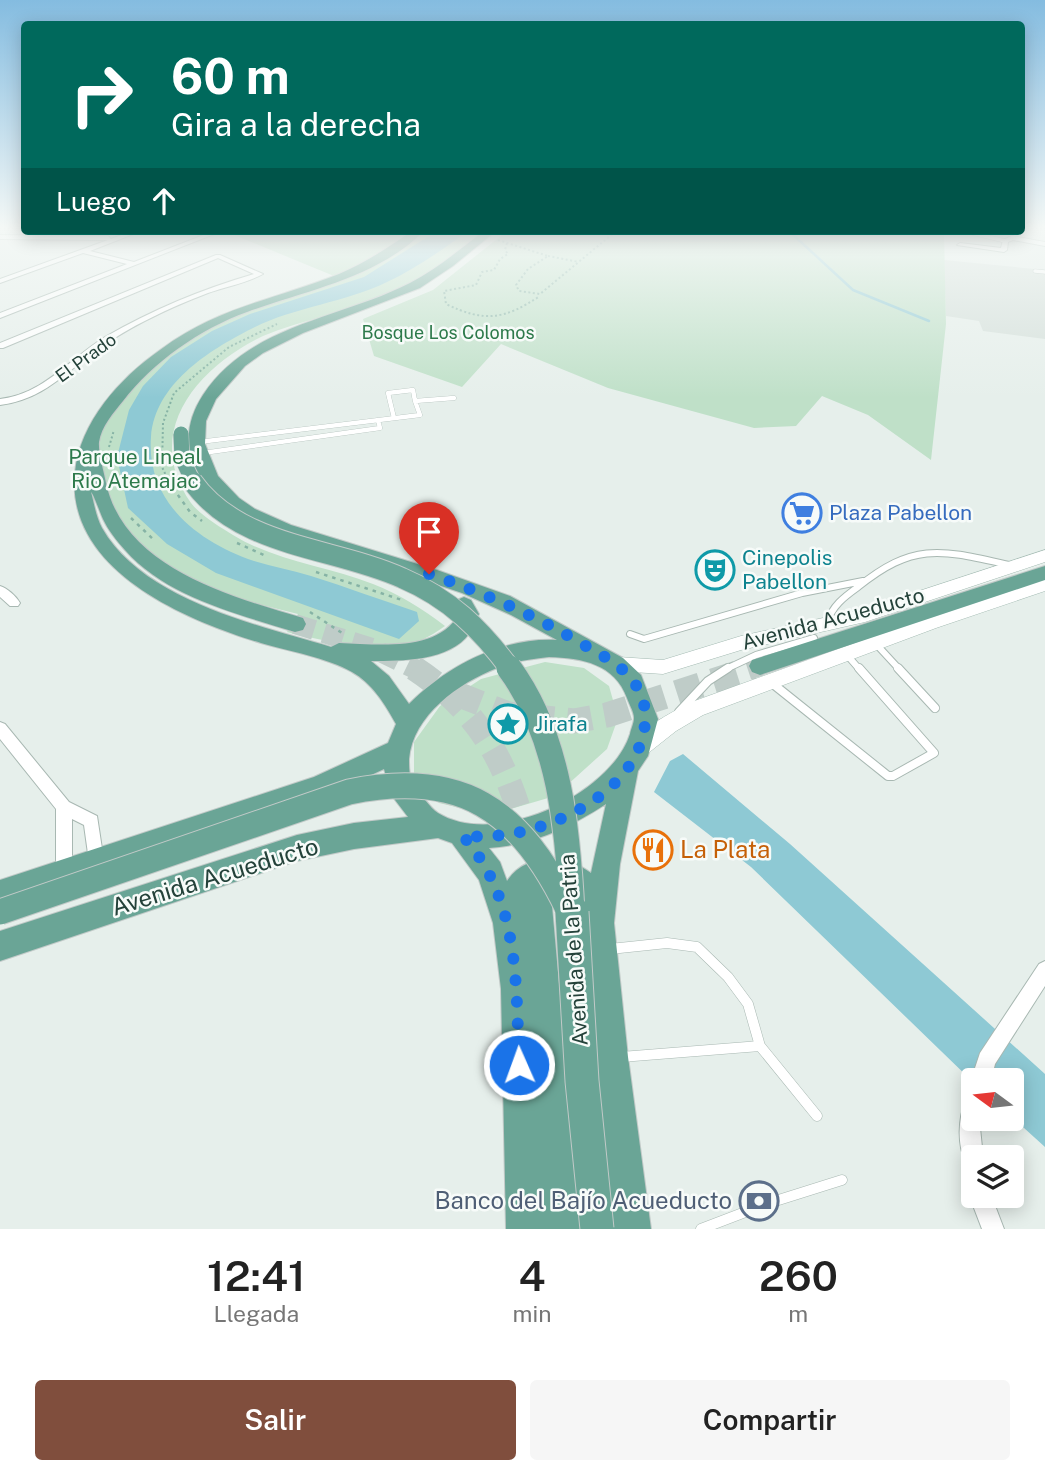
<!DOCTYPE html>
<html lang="es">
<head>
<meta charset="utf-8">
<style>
  body { margin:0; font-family:"Public Sans",sans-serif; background:#f6f6f6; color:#222; height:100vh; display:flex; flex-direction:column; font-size:26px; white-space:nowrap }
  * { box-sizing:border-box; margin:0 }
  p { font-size:23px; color:#767676 }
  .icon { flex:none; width:38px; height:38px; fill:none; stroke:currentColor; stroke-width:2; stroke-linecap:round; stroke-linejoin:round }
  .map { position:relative; height:1229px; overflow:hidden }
  .drawer { display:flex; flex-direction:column; background:#fff; flex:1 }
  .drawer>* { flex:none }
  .banner { position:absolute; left:21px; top:21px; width:1004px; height:214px; border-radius:7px; box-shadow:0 4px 18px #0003; background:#00695c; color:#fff; overflow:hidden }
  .needle { width:46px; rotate:285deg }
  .fabs { position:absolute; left:961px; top:1068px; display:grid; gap:14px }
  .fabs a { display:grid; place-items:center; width:63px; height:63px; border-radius:7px; background:#fff; box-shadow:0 4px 18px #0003; font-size:35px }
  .pin { position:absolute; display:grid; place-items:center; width:60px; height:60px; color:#fff; margin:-72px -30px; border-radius:50% 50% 50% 0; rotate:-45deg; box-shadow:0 0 7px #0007 }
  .pin .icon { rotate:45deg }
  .me { position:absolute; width:77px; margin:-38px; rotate:358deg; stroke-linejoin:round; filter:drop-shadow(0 0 5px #0008) }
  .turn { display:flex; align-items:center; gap:24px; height:147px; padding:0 35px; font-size:32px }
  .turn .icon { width:91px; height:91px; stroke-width:2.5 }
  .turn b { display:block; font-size:49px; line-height:60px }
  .then { display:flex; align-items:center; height:66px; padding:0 35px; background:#0003; gap:14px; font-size:26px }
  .eta { display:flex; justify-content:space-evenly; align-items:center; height:119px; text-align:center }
  .eta b { font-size:42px; font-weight:600; line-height:49px }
  .primary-button { display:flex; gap:14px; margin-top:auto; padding:14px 35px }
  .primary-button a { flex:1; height:80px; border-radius:7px; background:#804e3d; color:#fff; font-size:28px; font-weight:600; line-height:80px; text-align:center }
  .primary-button a+a { background:#f6f6f6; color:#222 }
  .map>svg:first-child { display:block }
</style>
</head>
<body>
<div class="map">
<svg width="1045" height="1229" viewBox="0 0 1045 1229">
  <rect width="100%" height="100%" fill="#e6efeb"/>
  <path fill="#d4dfda" d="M944,260L1045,270V339L983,331L979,321L946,316Z"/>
  <path fill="#bfe0c8" d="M412,231L372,258L334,276L227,232Z
    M421,231H485C454,257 421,281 384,297C345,314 302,319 263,336C198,367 141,432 191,503C200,515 220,527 233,535C275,561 327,566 373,584C399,594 423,609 445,626C438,631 430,636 422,640C388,655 322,641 287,632L298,614L238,599L192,580L159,562L116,519L94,468L101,418L124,388L211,324L348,276Z
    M507,231H944L946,324L931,460L868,415L822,396L796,426L754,428L608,388L501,344L462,387L374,356L363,319L433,290Z
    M545,662L584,668L609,686L618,718L607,749L555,796L490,815L439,803L414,776V742L440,706L481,679Z"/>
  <path fill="#8ec9d4" d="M437,231H468C442,250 415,269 387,282C344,303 293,307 251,329C208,351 155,384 151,437C146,502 198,542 254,561C273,567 292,570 311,576C346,587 381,600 417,612L419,621L399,639L216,573L167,544L128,508L117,457L129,410L143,386L171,357L212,331L250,314L364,277Z
    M683,754L790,844L1045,1074V1147L1012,1117V1080H973V1082L751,867L654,792L670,761Z"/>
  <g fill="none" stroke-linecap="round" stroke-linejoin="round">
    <path stroke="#8ec9d4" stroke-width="2.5" d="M789,231L853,290L929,321
      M824,231H836"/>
    <path stroke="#bfccc8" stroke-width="20" stroke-dasharray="20 10" stroke-linecap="butt" d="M295,624L372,648L417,670
      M748,670L760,666"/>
    <path stroke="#bfccc8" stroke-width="25" stroke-dasharray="25 13" stroke-linecap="butt" d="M414,668C482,713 509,766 528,844
      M457,694L508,714L574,721L607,715L753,668"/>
    <g stroke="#a8b8b2" stroke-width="4.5">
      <path id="lane-far4" d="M964,231L1005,241
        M1035,271L1045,272"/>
    </g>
    <g stroke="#a8b8b2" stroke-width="5">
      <path id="lane-far3" d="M394,418L388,393L413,390L415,401
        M199,442L420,415L415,401L454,398
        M203,453L380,428L378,420"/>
    </g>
    <g stroke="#a8b8b2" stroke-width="8">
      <path id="lane-far2" d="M827,623C832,606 844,597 858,587C915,541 942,550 1009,565
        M630,634L644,639L802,593L863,581
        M876,644L900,670
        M847,655L860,670
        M724,670L756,655L814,638"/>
    </g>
    <g stroke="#a8b8b2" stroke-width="10">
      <path id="lane-far1" d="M898,668L935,708
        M773,684L888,776H893L934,753L859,668
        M679,712L708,681L728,668"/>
    </g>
    <g stroke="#a8b8b2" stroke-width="11">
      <path id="lane" d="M610,949L667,943L697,947L728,977L748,1004L760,1046
        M621,1057L760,1046L817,1116
        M701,1229L769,1203L842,1180"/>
    </g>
    <g stroke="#a8b8b2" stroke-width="2">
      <path id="street" d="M132,231H141L90,251L134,262L214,231H222L0,318V313L127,264L83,253L0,283V279L108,240L0,239V235L108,236L111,239Z
        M1012,236L1045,242V246L1013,240L1008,242L1007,250L1004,252L957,245L960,243L1001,248L1003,240Z
        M216,255H220L263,274C247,283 225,287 208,293C169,308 130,326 97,350C63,374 44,399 0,405V399C44,394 69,359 105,337C152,310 202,289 254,274L218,258L3,348H0V343Z
        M0,586C7,588 16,596 20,603L18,606H10L0,597Z
        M0,722L5,724L69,802L97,816L104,862L102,868L96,870L90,868L84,825L72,819V873L70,879L64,881L58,879L56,873V809L0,739Z
        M1045,961V986L995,1064L991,1080H973V1085L971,1080L980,1053L1039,964Z
        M973,1096V1118H979L983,1157H973V1167L966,1164C957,1144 958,1119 966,1099Z
        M973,1187V1195H991L1004,1229H982L969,1195Z"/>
    </g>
    <g stroke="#a4bbb3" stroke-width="1">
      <path id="secondary" d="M1045,550V562L865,622L741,650L663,674L618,671L611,669L609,664L611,659L618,657L663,660L741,636L864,609Z
        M1045,579V591L936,628L703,715L676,731L647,754L640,757L633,754L630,748C639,728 670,714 689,703L924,618Z"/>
    </g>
    <g stroke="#c2cac8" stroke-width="2">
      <path id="primary" d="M412,231H424C377,278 307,290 247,312C200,329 153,362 123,401C114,412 101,427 99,442C98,452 104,472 106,483C124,568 232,597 303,618L306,624L303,630L295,632C238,614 166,597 125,550C117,541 108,530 103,519C99,510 94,495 91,492C94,503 96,517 102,528C143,600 257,625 331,647L339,643C377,644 437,653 459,614L454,605L457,600L464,597L471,600L479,614C476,620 473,628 469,634C449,661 402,661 371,661L389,676L409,704C447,666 502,637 557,640L511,615L462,593L250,522C223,507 197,482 190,451C186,431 192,412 203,395C250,324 340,319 410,283C437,269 460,249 484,231H496L453,266L420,288L303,333L263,353L245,366L216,399L206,421L205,444L218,476L239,498L255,509L291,525L437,570L510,596L623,658L641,675L658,719L648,756L638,771L620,864L614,923L628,1057L651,1229H613L594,1057L585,918C577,899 570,886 548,886L551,895L581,1229H506L501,989L493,923L479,880L452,843L438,838L354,849L297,861L0,961V931L297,835L354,823L408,817L392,796L384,769L320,799L0,908V880L314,777L388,743L396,724C385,704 372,683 352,672C328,658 288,651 261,643C185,620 65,570 75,472C80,422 120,378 160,350C220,306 274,300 339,274C365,263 389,247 412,231ZM549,657C582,658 615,664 627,698C629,704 634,712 634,718C634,723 631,729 630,734C611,794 496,849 438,813C430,808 420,793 414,785C409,777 409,768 409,759C413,715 459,683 497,668C513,661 532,659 549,657ZM606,804L591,873C566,854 526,852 507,881L500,862L489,848C533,845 569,828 606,804Z
        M1045,566V580L760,675L752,672L749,666L752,660Z"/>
    </g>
    <path stroke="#86b3a5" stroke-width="2" stroke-dasharray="2 2.5" stroke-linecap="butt" d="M498,240L548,256L528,269L516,285L519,291L540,294L616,231
      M507,243L505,250L508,254L500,259L494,270L482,272L476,285L444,291L446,304C485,323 505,319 540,296
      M548,256L579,262
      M109,447L114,430
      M169,482L162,467L163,423L174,393L229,347L277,324"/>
    <path stroke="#86b3a5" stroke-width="2.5" stroke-dasharray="3.5 5" stroke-linecap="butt" d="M168,481L190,512L202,521
      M131,518L154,540
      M237,543L266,556
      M316,572L402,600
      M310,612L342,633"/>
    <use href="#lane-far4" stroke="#fff" stroke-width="3.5"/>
    <use href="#lane-far3" stroke="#fff" stroke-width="4.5"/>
    <use href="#lane-far2" stroke="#fff" stroke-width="6"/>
    <use href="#lane-far1" stroke="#fff" stroke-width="8"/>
    <use href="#lane" stroke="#fff" stroke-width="10"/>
    <use href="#street" fill="#fff" fill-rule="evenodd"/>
    <use href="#secondary" fill="#fff" fill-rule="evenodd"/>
    <use href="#primary" fill="#6aa596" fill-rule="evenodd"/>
    <g stroke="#c2cac8" stroke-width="16" stroke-linecap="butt">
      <path id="primary-bridge-far3" d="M181,434L182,458L193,482"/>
    </g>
    <g stroke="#c2cac8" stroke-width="22" stroke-linecap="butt">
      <path id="primary-bridge-far2" d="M192,481C239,548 334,547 402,578C449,598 481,629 511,670"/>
    </g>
    <g stroke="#c2cac8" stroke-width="27" stroke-linecap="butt">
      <path id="primary-bridge-far1" d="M509,668C560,737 568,830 572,913
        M0,912L349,792C461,769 520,809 568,909"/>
    </g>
    <g stroke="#c2cac8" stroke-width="35" stroke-linecap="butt">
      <path id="primary-bridge" d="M572,912L582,1081L597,1229"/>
    </g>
    <use href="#primary-bridge-far3" stroke="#6aa596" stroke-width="15"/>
    <use href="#primary-bridge-far2" stroke="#6aa596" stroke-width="20"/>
    <use href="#primary-bridge-far1" stroke="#6aa596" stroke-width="25"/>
    <use href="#primary-bridge" stroke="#6aa596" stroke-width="33"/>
  </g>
  <linearGradient id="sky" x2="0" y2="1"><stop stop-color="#84bce0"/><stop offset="0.57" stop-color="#f4f8f6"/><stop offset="1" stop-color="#f4f8f6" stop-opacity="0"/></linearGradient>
  <rect width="1045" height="398" fill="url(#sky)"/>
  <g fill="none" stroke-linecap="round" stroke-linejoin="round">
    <path stroke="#1a73e8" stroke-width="12" stroke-dasharray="0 21.6" d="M429,574C484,593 534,615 584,645C604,657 625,666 637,687C647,703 647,722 642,739C624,804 524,845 462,835C520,899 516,984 519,1065"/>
  </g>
  <defs>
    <g id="supermarket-ring" transform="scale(2.0125)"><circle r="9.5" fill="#f7fbf9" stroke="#3f7fe0" stroke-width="1.5"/><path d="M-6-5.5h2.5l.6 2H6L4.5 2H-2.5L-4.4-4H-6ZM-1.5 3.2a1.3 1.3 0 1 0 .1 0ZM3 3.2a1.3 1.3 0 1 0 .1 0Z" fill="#3f7fe0"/></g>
    <g id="theatre-ring" transform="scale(2.0125)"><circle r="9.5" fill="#f7fbf9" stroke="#0f9aa8" stroke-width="1.5"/><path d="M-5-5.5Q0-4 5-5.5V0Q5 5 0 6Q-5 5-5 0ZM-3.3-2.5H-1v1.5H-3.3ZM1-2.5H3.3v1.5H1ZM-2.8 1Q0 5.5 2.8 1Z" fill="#0f9aa8"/></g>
    <g id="sight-ring" transform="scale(2.0125)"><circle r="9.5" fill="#f7fbf9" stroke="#0f9aa8" stroke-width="1.5"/><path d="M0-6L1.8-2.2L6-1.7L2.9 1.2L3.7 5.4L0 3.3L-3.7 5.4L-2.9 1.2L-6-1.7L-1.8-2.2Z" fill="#0f9aa8"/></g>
    <g id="restaurant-ring" transform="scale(2.0125)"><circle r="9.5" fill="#f7fbf9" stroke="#e8710a" stroke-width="1.5"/><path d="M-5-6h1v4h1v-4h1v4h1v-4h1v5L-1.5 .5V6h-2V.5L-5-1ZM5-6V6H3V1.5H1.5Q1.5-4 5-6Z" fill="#e8710a"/></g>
    <g id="bank-ring" transform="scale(2.0125)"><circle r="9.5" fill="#f7fbf9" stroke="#5c6f8a" stroke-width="1.5"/><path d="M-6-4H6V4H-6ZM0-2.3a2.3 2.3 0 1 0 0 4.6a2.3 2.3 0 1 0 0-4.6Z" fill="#5c6f8a"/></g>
  </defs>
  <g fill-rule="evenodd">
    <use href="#supermarket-ring" x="802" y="513"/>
    <use href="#theatre-ring" x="715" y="570"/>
    <use href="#sight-ring" x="508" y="724"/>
    <use href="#restaurant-ring" x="653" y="850"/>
    <use href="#bank-ring" x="759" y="1201"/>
  </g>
  <g text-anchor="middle" stroke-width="5" stroke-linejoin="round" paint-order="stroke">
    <g font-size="18" fill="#2d7a4b" stroke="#f7fbf9">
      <text x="448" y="339">Bosque Los Colomos</text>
    </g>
    <g font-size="18" fill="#24423a" stroke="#f7fbf9">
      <text transform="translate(86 358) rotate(-36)" y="6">El Prado</text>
    </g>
    <g font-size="21" fill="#2d7a4b" stroke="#f7fbf9">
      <text x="135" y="464">Parque Lineal<tspan x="135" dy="24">Rio Atemajac</tspan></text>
    </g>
    <g font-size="21" fill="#366cbe" stroke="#f7fbf9" text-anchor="start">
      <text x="829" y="520">Plaza Pabellon</text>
    </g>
    <g font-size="21" fill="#0d838f" stroke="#f7fbf9" text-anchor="start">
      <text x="742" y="565">Cinepolis<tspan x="742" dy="24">Pabellon</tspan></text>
      <text x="535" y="731">Jirafa</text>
    </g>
    <g font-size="21" fill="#24423a" stroke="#f7fbf9">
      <text transform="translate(833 619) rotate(-15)" y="7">Avenida Acueducto</text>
      <text transform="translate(574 950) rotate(-94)" y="7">Avenida de la Patria</text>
    </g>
    <g font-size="24" fill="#c56008" stroke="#f7fbf9" text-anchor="start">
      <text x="680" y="858">La Plata</text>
    </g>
    <g font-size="24" fill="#24423a" stroke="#f7fbf9">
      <text transform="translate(215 877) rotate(-17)" y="8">Avenida Acueducto</text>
    </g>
    <g font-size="24" fill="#4e5e75" stroke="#f7fbf9" text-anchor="end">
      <text x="732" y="1209">Banco del Bajío Acueducto</text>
    </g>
  </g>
</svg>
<div class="fabs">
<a><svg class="needle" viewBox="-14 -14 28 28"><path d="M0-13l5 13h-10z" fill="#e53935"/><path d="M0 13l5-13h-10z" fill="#767676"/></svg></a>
<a><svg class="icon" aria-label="layers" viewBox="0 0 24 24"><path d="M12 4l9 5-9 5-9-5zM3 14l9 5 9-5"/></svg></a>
</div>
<div class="pin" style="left:429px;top:574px;background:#d93025"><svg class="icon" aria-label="arrive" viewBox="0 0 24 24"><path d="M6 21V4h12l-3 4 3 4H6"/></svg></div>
<svg class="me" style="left:519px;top:1065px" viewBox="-20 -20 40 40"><circle r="17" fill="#1a73e8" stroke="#fff" stroke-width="3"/><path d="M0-11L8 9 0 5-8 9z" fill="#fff"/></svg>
<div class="banner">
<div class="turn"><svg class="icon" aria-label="right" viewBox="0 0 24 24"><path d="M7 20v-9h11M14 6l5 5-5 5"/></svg><div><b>60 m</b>Gira a la derecha</div></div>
<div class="then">Luego<svg class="icon" aria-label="ahead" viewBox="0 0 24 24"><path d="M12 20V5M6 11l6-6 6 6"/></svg></div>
</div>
</div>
<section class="drawer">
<div class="eta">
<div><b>12:41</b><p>Llegada</p></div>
<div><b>4</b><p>min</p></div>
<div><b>260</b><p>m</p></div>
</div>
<div class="primary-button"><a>Salir</a><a>Compartir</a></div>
</section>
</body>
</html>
